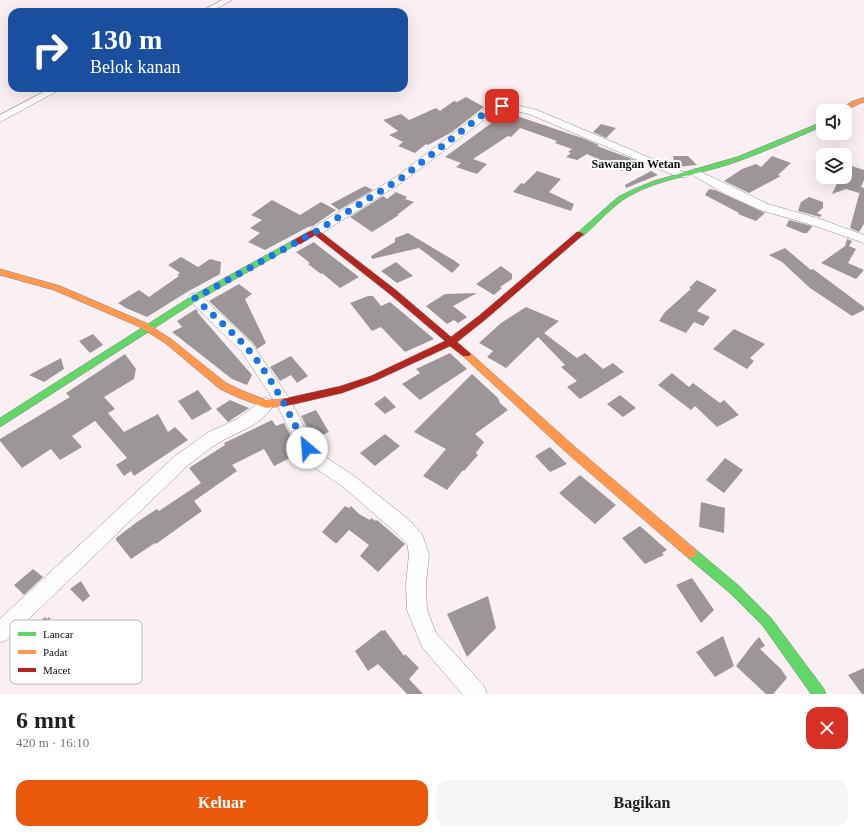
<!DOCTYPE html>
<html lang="id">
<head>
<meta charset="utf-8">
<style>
  body { margin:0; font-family:Georgia,serif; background:#f6f6f6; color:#202124; height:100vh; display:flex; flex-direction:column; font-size:15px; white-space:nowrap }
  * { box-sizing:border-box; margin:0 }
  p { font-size:13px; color:#757577 }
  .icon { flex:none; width:22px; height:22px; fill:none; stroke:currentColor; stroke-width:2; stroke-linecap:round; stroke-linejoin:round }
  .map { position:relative; height:694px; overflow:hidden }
  .side { display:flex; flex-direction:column; background:#fff; flex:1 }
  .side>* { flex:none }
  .hud { position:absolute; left:8px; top:8px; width:400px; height:84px; border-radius:12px; box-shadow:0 4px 16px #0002; background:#1a4fa0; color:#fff; overflow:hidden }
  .tools { position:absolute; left:816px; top:104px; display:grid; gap:8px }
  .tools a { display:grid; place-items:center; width:36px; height:36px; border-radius:8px; background:#fff; box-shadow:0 4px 16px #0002; font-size:20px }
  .pin { position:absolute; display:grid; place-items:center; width:34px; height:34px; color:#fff; margin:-17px; border-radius:8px; box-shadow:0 2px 6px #0006 }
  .me { position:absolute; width:44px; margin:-22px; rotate:333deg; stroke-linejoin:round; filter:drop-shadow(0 0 3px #0008) }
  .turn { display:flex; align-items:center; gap:14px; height:84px; padding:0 16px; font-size:18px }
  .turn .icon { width:52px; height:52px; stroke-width:2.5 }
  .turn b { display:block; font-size:28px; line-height:34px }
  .round { display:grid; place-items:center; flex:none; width:42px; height:42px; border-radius:12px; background:#f6f6f6 }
  .headline { display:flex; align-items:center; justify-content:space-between; height:68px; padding:0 16px }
  h1 { font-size:24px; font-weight:800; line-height:30px }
  .action { display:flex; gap:8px; margin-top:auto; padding:8px 16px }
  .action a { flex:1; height:46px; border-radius:12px; background:#ea580c; color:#fff; font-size:16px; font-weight:800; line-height:46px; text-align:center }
  .action a+a { background:#f6f6f6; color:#202124 }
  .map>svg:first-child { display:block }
</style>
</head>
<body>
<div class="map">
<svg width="864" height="694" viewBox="0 0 864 694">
  <rect width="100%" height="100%" fill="#faf0f3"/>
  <path fill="#9d9699" d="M466,97L484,107L452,132L428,145L426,144L415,153L398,146L403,142L389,135L398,131L383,120L401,114L409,120L436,108L440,111L454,101L457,102Z
    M498,111H508L514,112L511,114L585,139L599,145L597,146L635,160L622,171L610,166L611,165L587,154L577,160L566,157L571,153L568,152L572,149L555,143L557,141L520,128L511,137L508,136L473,159L487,164L477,174L456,167L461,163L445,157L497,119L494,114Z
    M601,124L616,128L606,138L593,132Z
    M673,156H688L697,165L675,167Z
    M772,156L791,163L778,175L781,176L749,193L724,181L742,169L756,164L761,167Z
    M845,164L864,170V180L861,187L864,188V224L859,232L850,228L860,191L859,193L846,189L832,194L840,177H845Z
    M537,171L561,179L549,192L574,204L571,211L513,192L521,183L524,184Z
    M651,171L658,175L626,188L625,185Z
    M365,186L373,190L339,210L331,204Z
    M709,189L715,190L765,213L756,221L738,214L739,213L705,195Z
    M396,192L407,197L405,199L414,202L397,215H399L372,232L350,217L383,196L387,199Z
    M809,197L823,202V208L817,213L822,215L820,217L798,211L801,202Z
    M272,200L300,215L321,202L336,210L313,226L308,227L265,250L248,242L260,233L250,228L262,220L251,215Z
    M789,220L812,226V227L807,233H803L786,226Z
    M408,233L455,261L460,265L452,273L419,248L372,259L371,256L395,242V238Z
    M847,239L852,241L849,246L856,249L848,263L864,270L856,279L821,263L845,246Z
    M314,242L316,244L359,277L340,288L322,273L321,274L308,264L310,263L296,252Z
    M785,248L811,270L813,269L864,307V310L852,316L810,288L782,262L769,255Z
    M181,257L198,267L210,259L221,262L220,274L187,292L147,317L126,308L118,303L139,290L149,297L179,276L177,275L180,273L168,265Z
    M396,262L413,276L397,283L381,271Z
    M501,266L512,274V279L500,287L502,288L494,295L476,284Z
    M697,280L717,290L697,311L710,317L703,326L694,322L686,333L659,321L665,312L691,289L689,288Z
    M239,284L252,294L245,299L266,343L257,349L253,343L209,301Z
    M477,293L453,306L467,317L458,323L454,320L447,324L426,306L445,294Z
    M368,296H373L381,306L390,302L434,339L405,352L381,327L372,331L350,303Z
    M526,307L559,321L544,333L577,358L585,353L603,369L613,363L624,372L580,399L567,387L577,381L561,367L565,365L538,337L506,368L487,357L493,351L479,343L501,323Z
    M196,309L198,311L197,312L252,375L247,385L232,379L172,332L182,327L177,321Z
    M734,329L765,344L750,358L754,361L747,369L713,349Z
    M93,334L103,345L90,353L79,341Z
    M450,353L467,369L420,400L402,384L420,373L416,369Z
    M125,354L136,369L134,379L104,397L115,409L108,413L124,432L158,414L168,432L175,427L188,440L134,476L131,471L124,476L116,465L127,458L95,421L72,436L82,447L60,460L51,449L22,468L0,441V439L70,397L66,393Z
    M291,356L308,376L297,383L291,375L280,381L270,367Z
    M61,358L64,369L44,382L29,375Z
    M672,373L689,387L693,383L720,403L724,400L739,415L717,427L695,406L691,410L658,385Z
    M472,374L498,398L500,403L508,410L475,434L484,442L476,453L478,455L464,471L463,470L447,490L423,476L446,449L414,432Z
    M198,390L212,409L192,420L178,401Z
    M620,395L636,408L623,417L607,404Z
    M385,396L396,407L385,414L374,404Z
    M230,400L249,408L228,422L216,409Z
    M316,410L329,432L313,439L301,416Z
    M272,420L276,426L284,423L300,453L274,466L264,449L232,465L237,471L194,501L202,511L156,544L155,543L131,559L116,540V538L137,522L157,509L159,511L201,483L189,468L225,445L224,443Z
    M385,434L400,446L375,466L360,453Z
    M550,447L567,464L550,472L535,456Z
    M725,458L743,470L724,493L706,480Z
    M580,475L616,505L595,524L559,493Z
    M701,502L725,508L724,533L699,527Z
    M345,506L349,508L351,506L359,514L370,520L371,518L376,521L377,520L405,544L378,572L360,556L369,545L349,530L337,543H335L322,532Z
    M640,526L667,550L662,553L664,555L645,564L622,538Z
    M33,569L43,577L24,595L14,585Z
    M692,578L714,610L701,623L676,585Z
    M81,581L90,596L83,602L70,589Z
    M488,596L496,628L467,657L447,614Z
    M45,617L47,619L49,617L54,625L70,639L47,661H43L21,640L26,635V634Z
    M382,630L383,631L385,630L404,656L405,654L419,668L409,679L423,694H407L378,664L368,671L355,651Z
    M723,636L734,666L715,677L696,652Z
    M759,637L765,646L760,649L781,669L787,678L773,694H766L736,666L756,640Z
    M864,668V694H862L848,675Z"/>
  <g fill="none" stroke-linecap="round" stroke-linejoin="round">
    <g stroke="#938f90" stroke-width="1">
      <path id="street" d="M222,0H232L210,12H200Z
        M51,88H63L0,122V115Z
        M508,103L537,110L686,173L688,175L686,177H678L529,114L508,109L497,110L404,181L319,235H311L309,232L311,229L396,177L490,105Z
        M695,169L768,204L820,219L864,235V243L812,225L760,210L723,193L691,174L689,172L691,170Z
        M195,293L200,295L252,344L289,398L313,443L327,458L354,476L408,519L422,534L429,554L426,584L427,610L436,633L484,686L487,694H462L422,647L407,610L406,584L409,554L407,544L394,531L342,486L315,468L301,453L277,405L242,352L190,301L188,298L190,295Z
        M266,398L272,400L274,404C263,425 239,431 220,442C208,449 198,458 187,466L7,640L0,643V619L175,456L207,433L237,419L252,408L260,400Z"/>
    </g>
    <g stroke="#8a8587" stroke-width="1">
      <path id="fast" d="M823,122V126C791,140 760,154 727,165C695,175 659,179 629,196C612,206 598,223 583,236H580L576,234L618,197L634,189L654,181L737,157Z
        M294,240H297L301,242L198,300L0,427V418L192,296Z
        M691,548L695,549L738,585L771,618L824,689L826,694H811L763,626L730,593L687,557L685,553L687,549Z"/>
    </g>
    <g stroke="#8a8587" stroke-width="1">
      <path id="slow" d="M864,98V102C854,105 848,111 838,111L851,102Z
        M0,269L60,286L146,323L171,339L226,383L243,391L266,400L286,398L289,399L291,402L289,405L266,408L237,397L220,389L165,343L140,327L54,290L0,275Z
        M466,351L469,352L575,447L695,549L697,553L695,557L691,558L687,557L567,453L463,356L461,354L463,352Z"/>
    </g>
    <g stroke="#8a8587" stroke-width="1">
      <path id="jam" d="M312,230H318L397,291L451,337L480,315L577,232H580L584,234L486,319L457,342L471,354L469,356H463L450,346L377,380L342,393L286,406L283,405L281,402L283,399L341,386L371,376L445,341L391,295L315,235L300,244H294L293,242L294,240Z"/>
    </g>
    <use href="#street" fill="#fefdfd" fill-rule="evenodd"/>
    <use href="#fast" fill="#63d668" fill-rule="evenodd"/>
    <use href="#slow" fill="#ff974d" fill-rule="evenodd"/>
    <use href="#jam" fill="#b3261e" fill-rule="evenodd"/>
  </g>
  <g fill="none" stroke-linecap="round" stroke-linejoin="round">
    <path stroke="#1a73e8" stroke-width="7" stroke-dasharray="0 12.6" d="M307,448C289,414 272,376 246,347C231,330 212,315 195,298L315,232L400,179L490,109L502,106"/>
  </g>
  <g text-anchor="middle" stroke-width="4" stroke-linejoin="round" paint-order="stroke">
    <g font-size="12" font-weight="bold" fill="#0c0c0c" stroke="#fff">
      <text x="636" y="168">Sawangan Wetan</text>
    </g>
  </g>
  <rect x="10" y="620" width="132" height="64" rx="6" fill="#fff" stroke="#b6b6b6" stroke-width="1"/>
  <rect x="18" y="632" width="18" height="4" fill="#63d668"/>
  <rect x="18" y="650" width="18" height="4" fill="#ff974d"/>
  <rect x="18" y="668" width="18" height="4" fill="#b3261e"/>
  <g font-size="11" fill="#0c0c0c">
    <text x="43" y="638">Lancar</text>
    <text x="43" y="656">Padat</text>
    <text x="43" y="674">Macet</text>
  </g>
</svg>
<div class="tools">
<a><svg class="icon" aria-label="sound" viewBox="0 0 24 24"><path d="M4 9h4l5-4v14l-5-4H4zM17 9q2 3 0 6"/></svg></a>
<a><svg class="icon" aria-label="layers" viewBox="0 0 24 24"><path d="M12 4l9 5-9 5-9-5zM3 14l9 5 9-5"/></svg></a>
</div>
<div class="pin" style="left:502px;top:106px;background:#d93025"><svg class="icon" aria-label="arrive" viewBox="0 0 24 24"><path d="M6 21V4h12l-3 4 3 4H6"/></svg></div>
<svg class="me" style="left:307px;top:448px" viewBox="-20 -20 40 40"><circle r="19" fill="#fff"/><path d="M0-13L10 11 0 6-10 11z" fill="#1a73e8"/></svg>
<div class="hud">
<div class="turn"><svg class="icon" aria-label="right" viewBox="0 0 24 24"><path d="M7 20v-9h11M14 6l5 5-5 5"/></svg><div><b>130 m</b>Belok kanan</div></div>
</div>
</div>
<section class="side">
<div class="headline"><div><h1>6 mnt</h1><p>420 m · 16:10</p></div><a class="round" style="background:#d93025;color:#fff"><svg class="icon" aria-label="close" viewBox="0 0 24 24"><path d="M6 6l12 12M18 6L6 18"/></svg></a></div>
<div class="action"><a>Keluar</a><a>Bagikan</a></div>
</section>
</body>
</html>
